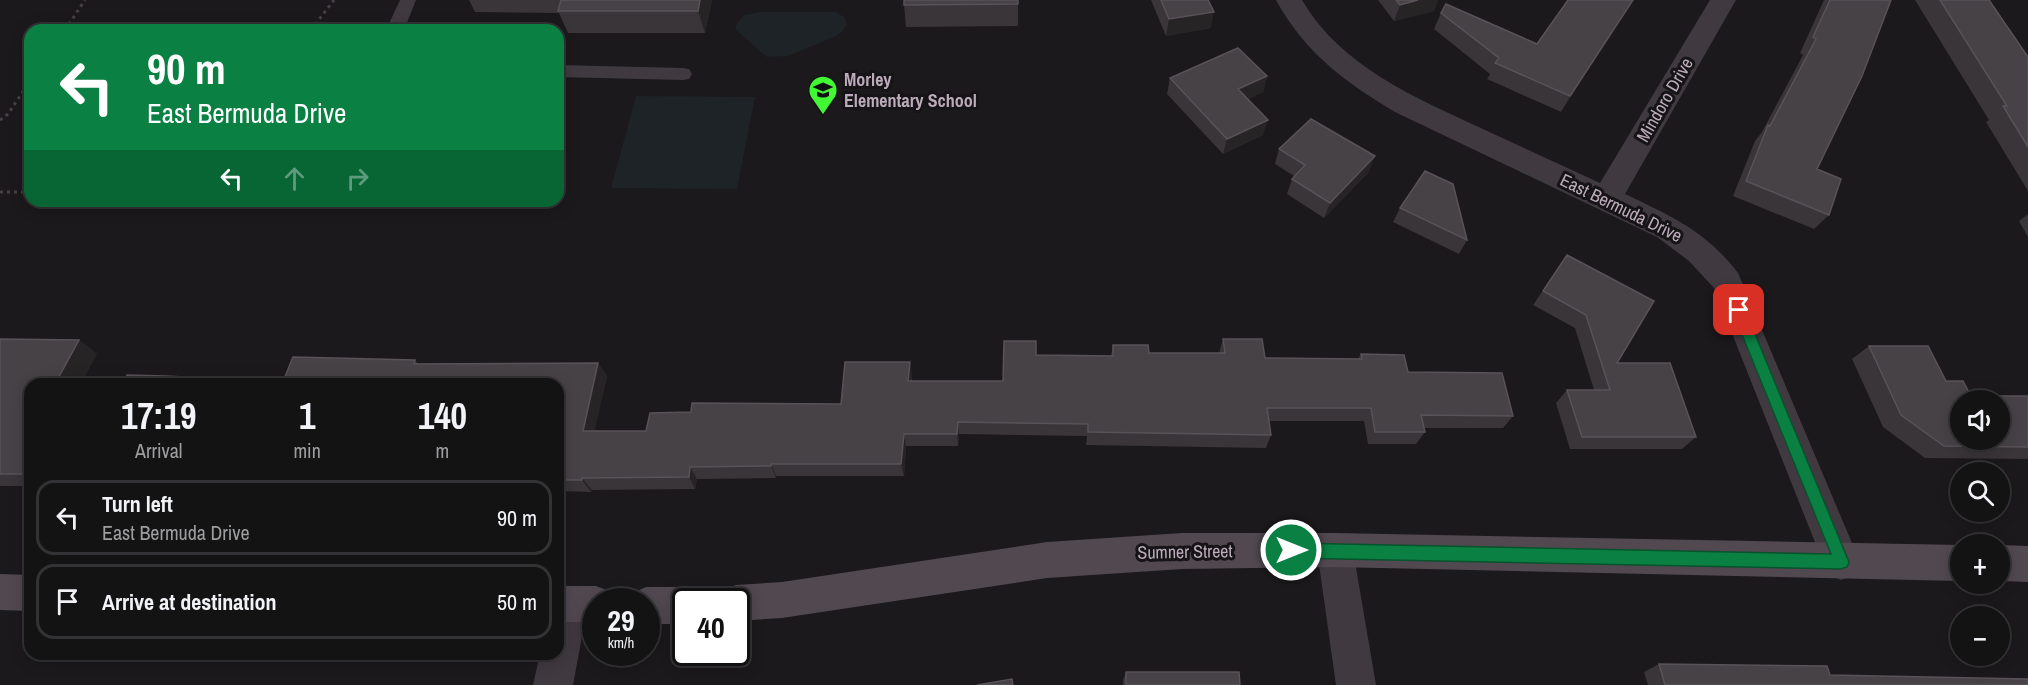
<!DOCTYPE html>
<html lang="en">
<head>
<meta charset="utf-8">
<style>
  body { margin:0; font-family:"Archivo Narrow",sans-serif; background:#212022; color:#f1f3f6; height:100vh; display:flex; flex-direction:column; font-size:22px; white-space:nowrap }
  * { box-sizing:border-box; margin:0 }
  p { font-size:20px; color:#9d9ea0 }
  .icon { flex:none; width:33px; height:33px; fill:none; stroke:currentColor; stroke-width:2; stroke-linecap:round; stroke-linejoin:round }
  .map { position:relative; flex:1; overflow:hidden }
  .side { position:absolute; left:24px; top:378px; width:540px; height:282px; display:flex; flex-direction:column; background:#141314; border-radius:18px; box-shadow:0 3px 15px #0003,0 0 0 2px #333234 }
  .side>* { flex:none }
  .guide { position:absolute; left:24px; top:24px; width:540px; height:183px; border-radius:18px; box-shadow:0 3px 15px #0003,0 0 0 2px #333234; background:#0b8043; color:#fff; overflow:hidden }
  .fabs { position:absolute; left:1950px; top:390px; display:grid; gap:12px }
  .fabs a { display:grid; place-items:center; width:60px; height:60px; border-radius:50%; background:#141314; box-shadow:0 3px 15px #0003,0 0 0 2px #333234; font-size:30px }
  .speed { position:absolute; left:582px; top:588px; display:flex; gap:12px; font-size:30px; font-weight:700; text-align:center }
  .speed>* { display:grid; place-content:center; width:78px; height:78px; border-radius:50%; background:#141314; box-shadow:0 3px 15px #0003,0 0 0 2px #333234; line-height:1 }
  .speed small { font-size:15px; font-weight:400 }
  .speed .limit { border:3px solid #111; border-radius:9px; background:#fff; color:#111 }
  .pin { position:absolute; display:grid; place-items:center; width:51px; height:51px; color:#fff; margin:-26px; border-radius:12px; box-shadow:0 3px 9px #0006 }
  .me { position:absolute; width:66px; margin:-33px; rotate:90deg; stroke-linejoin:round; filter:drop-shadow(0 0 4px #0008) }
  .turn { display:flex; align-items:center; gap:21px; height:126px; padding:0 24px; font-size:27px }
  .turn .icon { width:78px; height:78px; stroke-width:2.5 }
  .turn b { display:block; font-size:42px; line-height:51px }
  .lanes { display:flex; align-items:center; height:57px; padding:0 24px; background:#0003; justify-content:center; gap:30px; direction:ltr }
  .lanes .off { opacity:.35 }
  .eta { display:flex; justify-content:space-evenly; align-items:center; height:102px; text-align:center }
  .eta b { font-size:36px; font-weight:800; line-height:42px }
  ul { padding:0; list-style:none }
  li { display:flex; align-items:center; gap:18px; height:75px; margin:0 12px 9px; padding:0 12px; border:3px solid #333234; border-radius:18px }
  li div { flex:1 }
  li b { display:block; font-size:22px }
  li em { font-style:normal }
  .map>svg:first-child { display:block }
</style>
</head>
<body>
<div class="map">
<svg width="2028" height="685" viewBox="0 0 2028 685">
  <rect width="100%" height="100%" fill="#1b191b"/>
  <path fill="#1e2327" d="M760,12H836L844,17L847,24L842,32L836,36L788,56L767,57L736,30V25L744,15Z
    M636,96L755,97L737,189L611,188Z"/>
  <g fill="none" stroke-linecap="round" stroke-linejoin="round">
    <path stroke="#474047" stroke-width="3" stroke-dasharray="3 4" stroke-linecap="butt" d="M65,30L85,0
      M311,30L334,0
      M0,120L8,114L30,81
      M0,192H30"/>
    <path fill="#403a40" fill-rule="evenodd" d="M400,0H416L404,30H386Z
      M558,65L683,68L689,69L692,74L689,79L683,80L558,77Z"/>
    <path fill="#403a40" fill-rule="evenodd" d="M1276,0H1302C1341,67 1416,98 1483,129C1522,147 1561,165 1600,183L1710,0H1736L1625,194C1671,216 1706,231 1738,273L1860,562L1854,575L1841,580L1828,575L1714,288L1689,261L1657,237L1395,112C1344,81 1305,53 1276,0Z
      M1335,533L1348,538L1353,550L1376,685H1336L1317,550L1322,538Z
      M569,586L582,591L588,604L573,685H533L540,654H558V590Z"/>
    <path fill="#514850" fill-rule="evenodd" d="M1182,533H1335L1960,545V581L1335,567L1182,569L1047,578L782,618L736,621V602H718L723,590L736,585L782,582L1047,542Z
      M2000,545L2028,546V582L2000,581Z
      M0,574L30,575V611L0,610Z
      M558,586H596L609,591L614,602H596V622H558Z
      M646,587H686L699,592L703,602H686V624H646V602H629L633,593Z"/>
  </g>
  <path fill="#393538" d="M469,0H712L705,33H568L559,13L475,12Z
    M1018,0V26L906,27L904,5Z
    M1151,0H1208L1211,28L1166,36Z
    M1378,0H1438L1434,11L1394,21Z
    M1824,0H1890L1817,169L1829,215L1814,229L1733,196L1755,141L1762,132L1803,55L1800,53Z
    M1915,0H1989L2028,57V191L1986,122L1989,120Z
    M1628,8L1561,112L1487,79L1490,74L1434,29L1441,13L1537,44Z
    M1267,76L1263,92L1248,99L1263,135L1223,154L1167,94L1170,78Z
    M1279,149L1369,172L1324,218L1287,194L1292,179L1294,176L1275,164Z
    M1400,208L1467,240L1459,254L1393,222Z
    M2028,214V237L2019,221Z
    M1567,255L1617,363L1696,437L1682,449H1570L1556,403L1567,390H1594L1575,328L1533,305Z
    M0,339L79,340L97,354L30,384V486H0Z
    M1223,339L1265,358L1358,359L1361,354L1408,372L1513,416L1503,428H1424L1425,432L1416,444H1368L1364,421H1269L1271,435L1266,448L1086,445L1087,436L959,434L958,446H906L904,476H776V478L697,479L695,489L592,490L591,492L558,491V384H282L415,360L418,364L598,363L607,376L594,431H646L691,412L841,404L912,375V381H1003L1036,355L1111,356L1113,345L1149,353H1219Z
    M1869,346L1946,381L1971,396H2028V459L1925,458L1883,427L1852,359Z
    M1659,664L1830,675L2028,685H1648L1644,672Z
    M1126,672L1240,685H1123V680Z"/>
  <path fill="#272426" d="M700,0H712L705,33L698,11Z
    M1418,0H1438L1434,11L1394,21L1400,5Z
    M1633,0L1628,8L1561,112L1570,96Z
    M1214,12L1211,28L1166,36L1169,19Z
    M1267,76L1263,92L1235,105L1238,89Z
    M1268,120L1263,135L1223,154L1227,139Z
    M1375,156L1369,172L1324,218L1330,203Z
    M79,340L97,354L81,384H55Z
    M910,362L912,375L910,394L908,381Z
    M598,363L607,376L592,443L583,431Z
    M202,378L210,384H199Z
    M958,422L959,434L958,446L957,434Z
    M904,434L906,446L904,476L901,464Z
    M771,464L776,476V478L771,466Z
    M690,467L697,479L695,489L689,477Z
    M582,478L592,490L591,492L582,480Z"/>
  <path fill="#474246" stroke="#595258" stroke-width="1.5" fill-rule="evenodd" d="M561,0H700L698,11H558Z
    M904,0H1018V4L904,5Z
    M1161,0H1208L1214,12L1169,19Z
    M1396,0H1418L1400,5Z
    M1568,0H1633L1570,96L1495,63L1499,58L1441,13L1446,4L1537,44Z
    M1830,0H1891L1862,76L1817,169L1841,179L1829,215L1746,181L1768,125L1770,126L1816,39L1813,37Z
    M1940,0H1989L2028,57V147L2003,106H2007Z
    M1238,48L1267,76L1238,89L1268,120L1227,139L1170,78Z
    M1311,119L1375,156L1330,203L1292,179L1305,165L1279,149Z
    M1425,171L1453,184L1467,240L1400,208Z
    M1567,255L1654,301L1617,363H1670L1696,437H1582L1567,390H1610L1586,315L1543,291Z
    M0,339L79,340L55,384H30V474H0Z
    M1223,339H1262L1265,358L1362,359L1361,354L1404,355L1408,372L1502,373L1513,416L1421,415L1425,432H1375L1371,408H1267L1271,435L1088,432V424L958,422L957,434H904L901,464H771V466L690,467L689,477L582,478V480H558V384H282L293,357L415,360L414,364L598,363L583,431H646L650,413L691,412L692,403L841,404L845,362H910L908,381H1003L1004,341H1036V355L1113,356V345H1148L1149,353H1225Z
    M1869,346H1928L1946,381H1963L1971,396H2028V447L1944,446L1901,415ZM1960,400H2000V440H1960Z
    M127,375L166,376L202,378L199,384H123Z
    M1659,664L1827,666L1830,675L2028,679V685H1665Z
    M1126,672H1239L1240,685H1126Z
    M1012,679L1013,685H977Z"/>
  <path fill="#0b8043" stroke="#07532c" stroke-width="1.5" d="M1739,304L1745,310L1849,562L1847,567L1841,569L1291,558L1286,555L1284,550L1286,545L1291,543L1831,554L1732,310Z"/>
  <defs>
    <g id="school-pin" transform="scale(1.5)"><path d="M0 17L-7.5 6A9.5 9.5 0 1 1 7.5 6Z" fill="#42f834" stroke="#161416"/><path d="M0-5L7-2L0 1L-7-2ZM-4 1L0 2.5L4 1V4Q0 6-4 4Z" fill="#111"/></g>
  </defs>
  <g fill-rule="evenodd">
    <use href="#school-pin" x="823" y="90"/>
  </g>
  <g text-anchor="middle" stroke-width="6" stroke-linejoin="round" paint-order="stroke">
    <g font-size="18" font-weight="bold" fill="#bbabbb" stroke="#161416" text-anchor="start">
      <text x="844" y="86">Morley<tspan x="844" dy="21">Elementary School</tspan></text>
    </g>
    <g font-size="18" fill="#bbabbb" stroke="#161416">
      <text transform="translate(1665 100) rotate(-60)" y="6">Mindoro Drive</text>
      <text transform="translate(1621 208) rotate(26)" y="6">East Bermuda Drive</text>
      <text transform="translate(1185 552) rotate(-1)" y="6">Sumner Street</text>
    </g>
  </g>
</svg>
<div class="fabs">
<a><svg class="icon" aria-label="sound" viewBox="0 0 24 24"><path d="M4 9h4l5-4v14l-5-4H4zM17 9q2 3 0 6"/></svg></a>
<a><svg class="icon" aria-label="search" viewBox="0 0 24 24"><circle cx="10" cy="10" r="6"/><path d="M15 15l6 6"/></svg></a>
<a>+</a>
<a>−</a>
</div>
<div class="speed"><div>29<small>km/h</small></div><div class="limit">40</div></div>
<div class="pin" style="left:1739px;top:310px;background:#d93025"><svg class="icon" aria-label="arrive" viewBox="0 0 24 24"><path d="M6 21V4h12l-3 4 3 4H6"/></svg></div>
<svg class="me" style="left:1291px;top:550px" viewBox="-20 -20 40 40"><circle r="17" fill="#0b8043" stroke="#fff" stroke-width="3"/><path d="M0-11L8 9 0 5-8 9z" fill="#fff"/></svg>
<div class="guide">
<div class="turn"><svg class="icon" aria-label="left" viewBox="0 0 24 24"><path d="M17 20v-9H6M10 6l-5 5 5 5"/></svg><div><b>90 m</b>East Bermuda Drive</div></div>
<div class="lanes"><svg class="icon" aria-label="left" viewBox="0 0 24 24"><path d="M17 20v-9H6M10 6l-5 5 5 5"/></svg><svg class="icon off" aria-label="ahead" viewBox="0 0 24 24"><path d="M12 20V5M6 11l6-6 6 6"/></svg><svg class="icon off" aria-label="right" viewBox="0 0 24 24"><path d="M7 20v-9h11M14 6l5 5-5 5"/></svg></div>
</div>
<section class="side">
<div class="eta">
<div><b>17:19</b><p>Arrival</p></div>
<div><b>1</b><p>min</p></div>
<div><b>140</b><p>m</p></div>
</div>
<ul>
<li><svg class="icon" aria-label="left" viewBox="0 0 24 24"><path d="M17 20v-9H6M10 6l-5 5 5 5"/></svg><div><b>Turn left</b><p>East Bermuda Drive</p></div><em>90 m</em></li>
<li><svg class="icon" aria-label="arrive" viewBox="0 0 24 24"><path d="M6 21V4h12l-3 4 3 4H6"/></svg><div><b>Arrive at destination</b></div><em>50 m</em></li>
</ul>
</section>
</div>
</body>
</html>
